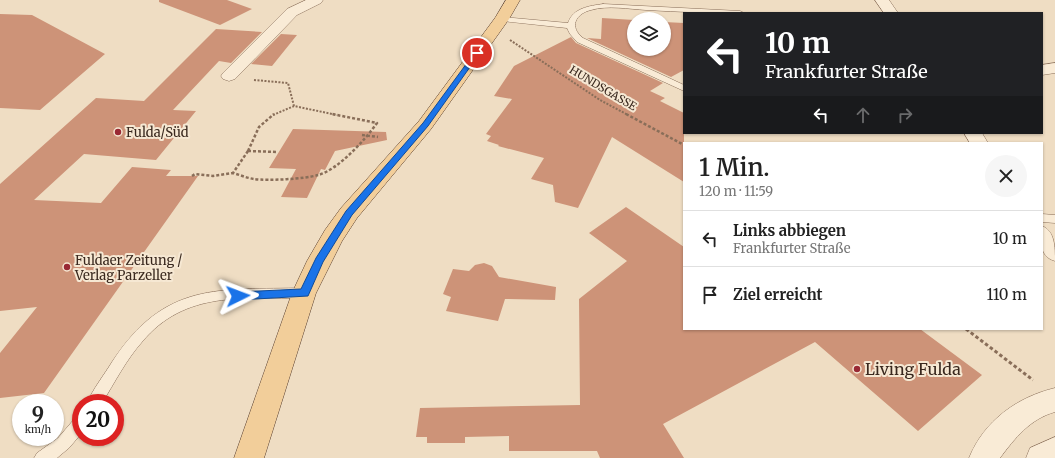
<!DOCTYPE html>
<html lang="de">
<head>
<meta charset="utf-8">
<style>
  body { margin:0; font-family:Merriweather,serif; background:#f6f6f6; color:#222; height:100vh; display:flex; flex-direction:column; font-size:15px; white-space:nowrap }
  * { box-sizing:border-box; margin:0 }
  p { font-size:13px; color:#767676 }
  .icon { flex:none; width:22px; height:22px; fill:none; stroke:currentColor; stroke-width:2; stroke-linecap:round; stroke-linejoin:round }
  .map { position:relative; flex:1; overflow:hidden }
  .details { position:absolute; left:683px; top:142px; width:360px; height:188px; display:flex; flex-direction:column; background:#fff; border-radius:0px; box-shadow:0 1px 3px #0004 }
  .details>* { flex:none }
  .hud { position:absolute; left:683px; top:12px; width:360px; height:122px; border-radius:0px; box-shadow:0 1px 3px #0004; background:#202124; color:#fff; overflow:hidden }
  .tools { position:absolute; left:627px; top:12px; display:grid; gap:8px }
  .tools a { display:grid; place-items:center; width:44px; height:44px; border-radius:50%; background:#fff; box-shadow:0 1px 3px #0004; font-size:20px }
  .speed { position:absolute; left:12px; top:394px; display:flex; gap:8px; font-size:20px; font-weight:700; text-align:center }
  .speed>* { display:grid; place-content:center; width:52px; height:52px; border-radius:50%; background:#fff; box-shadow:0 1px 3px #0004; line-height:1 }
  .speed small { font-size:10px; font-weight:400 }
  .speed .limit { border:6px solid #d22; background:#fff; color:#111 }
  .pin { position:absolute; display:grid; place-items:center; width:34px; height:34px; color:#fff; margin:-17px; border:2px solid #fff; border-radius:50%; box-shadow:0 1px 4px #0007 }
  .me { position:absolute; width:44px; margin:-22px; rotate:87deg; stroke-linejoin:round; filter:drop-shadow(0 0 3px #0008) }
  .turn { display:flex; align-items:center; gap:14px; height:84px; padding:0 16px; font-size:18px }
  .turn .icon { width:52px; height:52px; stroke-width:2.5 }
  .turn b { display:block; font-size:28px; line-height:34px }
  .lanes { display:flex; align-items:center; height:38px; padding:0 16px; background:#0003; justify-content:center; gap:20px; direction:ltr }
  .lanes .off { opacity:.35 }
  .round { display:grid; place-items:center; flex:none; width:42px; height:42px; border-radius:21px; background:#f6f6f6 }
  .summary { display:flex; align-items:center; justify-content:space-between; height:68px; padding:0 16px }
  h1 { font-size:24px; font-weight:600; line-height:30px }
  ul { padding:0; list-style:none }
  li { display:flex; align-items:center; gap:12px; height:56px; padding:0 16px; border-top:1px solid #e0e0e0 }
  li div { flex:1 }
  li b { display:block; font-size:15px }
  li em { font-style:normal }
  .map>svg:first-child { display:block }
</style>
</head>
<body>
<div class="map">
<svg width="1055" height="458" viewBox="0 0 1055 458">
  <rect width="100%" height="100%" fill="#efddc3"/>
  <path fill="#cd9378" d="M159,0H227L252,9L220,25L159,2Z
    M0,14L32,15L105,54L40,110L0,108Z
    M602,18L634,20V49H664V22L684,23V70L671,77L587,38L601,39Z
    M216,29L262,32L231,63L219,61L173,110L196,111L156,160L84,154L34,200L101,203L132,167L171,170L166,176H198L44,393L0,398V353L37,307L0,311V184L96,98L144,101Z
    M281,34L297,35L272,66L251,64Z
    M571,37L576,43L663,83L650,91L665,98L660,101L684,113V182L612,137L578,208L555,202L553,185L531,179L544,158L498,146L499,145L487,141L491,136L486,134L512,99L494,96L514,66Z
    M293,129L386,132L387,140L335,151L325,170L321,169L307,198L281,197L296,169L269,168Z
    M626,207L684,247V329H920L982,375L918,431L815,342L663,424L684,458H600L597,451H509V436L465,437V443H427V437H416L420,408L580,405L579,299L627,261L589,233Z
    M484,263L492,266L499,277L556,287L555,300L505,299L498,321L446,311L451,297L443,294L453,269L469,271L475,265Z"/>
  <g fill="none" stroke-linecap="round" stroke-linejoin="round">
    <g stroke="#896e59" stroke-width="1">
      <path id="service" d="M603,4L740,11L744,13C711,13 678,12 646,10C628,9 608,5 591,10C575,14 569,27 583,38L684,85V91L577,42L570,34L567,28L502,21L498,19L502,17L568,23C573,8 589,6 603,4Z
        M1042,214L1055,215V223L1042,222Z
        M304,288L308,290L310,293L308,296L304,298C244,299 185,290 142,342C126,360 115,382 102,403H87C93,389 104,375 112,362C165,281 218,290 304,288Z
        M81,415V434L69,448L57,458H34L37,453L58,438L76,417Z"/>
    </g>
    <g stroke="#896e59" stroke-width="1">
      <path id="minor" d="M306,0H323L321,3L297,15L235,79L229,81L223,79L221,76L223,73L287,9Z
        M875,0H889L898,13H884Z
        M1055,63V73L1042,75V65Z
        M964,133H982L988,143H970Z
        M1042,226C1055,231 1055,247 1055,261C1038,256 1042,241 1042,226Z
        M1055,388V412C1030,419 1015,438 1000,458H969C984,421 1017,397 1055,388Z
        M1055,437V458H1026L1030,448Z"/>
    </g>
    <g stroke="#573d2e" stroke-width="1">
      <path id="primary" d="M506,0H520L509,19L431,129L357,218L342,241L316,293L264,458H234L292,293L307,261L325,230L341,208L419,121L495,18Z"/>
    </g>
    <path stroke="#896e59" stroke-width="2" stroke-dasharray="2 1.5" stroke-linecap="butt" d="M510,40L600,100L628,115
      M254,80L288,83L294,106
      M273,115L294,106L337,115"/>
    <path stroke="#896e59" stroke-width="2.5" stroke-dasharray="3 2" stroke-linecap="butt" d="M626,114L684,145
      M362,135L378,137
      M248,151L278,152
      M248,151L233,173C240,175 247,178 254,179C267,181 305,179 318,175C338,170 365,140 377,123L332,114
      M248,151L259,127L274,114
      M192,176L195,174L213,176L233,173"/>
    <path stroke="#896e59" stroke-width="3" stroke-dasharray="3.5 2.5" stroke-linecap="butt" d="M966,329L1033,380"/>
    <use href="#service" fill="#f9ebd6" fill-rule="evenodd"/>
    <use href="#minor" fill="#f9ebd6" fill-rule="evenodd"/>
    <use href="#primary" fill="#f2ce9a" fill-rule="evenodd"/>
  </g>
  <path fill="#1a73e8" stroke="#114b97" d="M475,52L480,53L428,126L352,215L323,262L308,296L238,300L234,299L233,296L234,293L238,292L301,289L316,258L346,211L423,123Z"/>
  <g fill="#992934" stroke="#f6e8d3" stroke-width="1.5">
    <circle cx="118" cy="132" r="4"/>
    <circle cx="67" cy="267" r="4"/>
    <circle cx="857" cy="369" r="4"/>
  </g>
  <g text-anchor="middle" stroke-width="4" stroke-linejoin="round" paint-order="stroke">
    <g font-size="11" fill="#39281e" stroke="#f6e8d3">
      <text transform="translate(603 88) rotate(31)" y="4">HUNDSGASSE</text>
    </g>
    <g font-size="13" fill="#39281e" stroke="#f6e8d3" text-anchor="start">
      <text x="126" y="137">Fulda/Süd</text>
      <text x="75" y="265">Fuldaer Zeitung /<tspan x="75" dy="15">Verlag Parzeller</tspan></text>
    </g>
    <g font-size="16" fill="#39281e" stroke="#f6e8d3" text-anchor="start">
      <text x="865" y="375">Living Fulda</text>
    </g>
  </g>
</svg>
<div class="tools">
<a><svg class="icon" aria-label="layers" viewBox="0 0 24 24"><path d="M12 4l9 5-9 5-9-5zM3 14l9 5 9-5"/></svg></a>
</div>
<div class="speed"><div>9<small>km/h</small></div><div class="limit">20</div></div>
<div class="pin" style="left:477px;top:53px;background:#d93025"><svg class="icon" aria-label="arrive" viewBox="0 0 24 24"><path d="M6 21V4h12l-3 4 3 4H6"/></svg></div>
<svg class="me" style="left:238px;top:296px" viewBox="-20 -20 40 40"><path d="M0-17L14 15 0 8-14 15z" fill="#1a73e8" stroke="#fff" stroke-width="4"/></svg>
<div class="hud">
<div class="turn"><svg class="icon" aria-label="left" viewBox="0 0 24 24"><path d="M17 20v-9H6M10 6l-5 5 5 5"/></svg><div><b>10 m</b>Frankfurter Straße</div></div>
<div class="lanes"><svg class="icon" aria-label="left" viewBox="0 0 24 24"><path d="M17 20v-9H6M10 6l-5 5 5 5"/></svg><svg class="icon off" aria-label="ahead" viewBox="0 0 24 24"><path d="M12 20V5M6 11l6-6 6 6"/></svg><svg class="icon off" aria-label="right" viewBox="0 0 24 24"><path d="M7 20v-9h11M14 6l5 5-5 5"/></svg></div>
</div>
<section class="details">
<div class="summary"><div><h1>1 Min.</h1><p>120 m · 11:59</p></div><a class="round"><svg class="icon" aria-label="close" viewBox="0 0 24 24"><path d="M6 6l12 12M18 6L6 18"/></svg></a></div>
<ul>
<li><svg class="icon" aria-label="left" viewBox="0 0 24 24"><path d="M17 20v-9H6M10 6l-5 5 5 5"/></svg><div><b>Links abbiegen</b><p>Frankfurter Straße</p></div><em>10 m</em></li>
<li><svg class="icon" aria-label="arrive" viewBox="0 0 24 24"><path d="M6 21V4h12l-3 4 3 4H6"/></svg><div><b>Ziel erreicht</b></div><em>110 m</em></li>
</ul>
</section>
</div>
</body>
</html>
